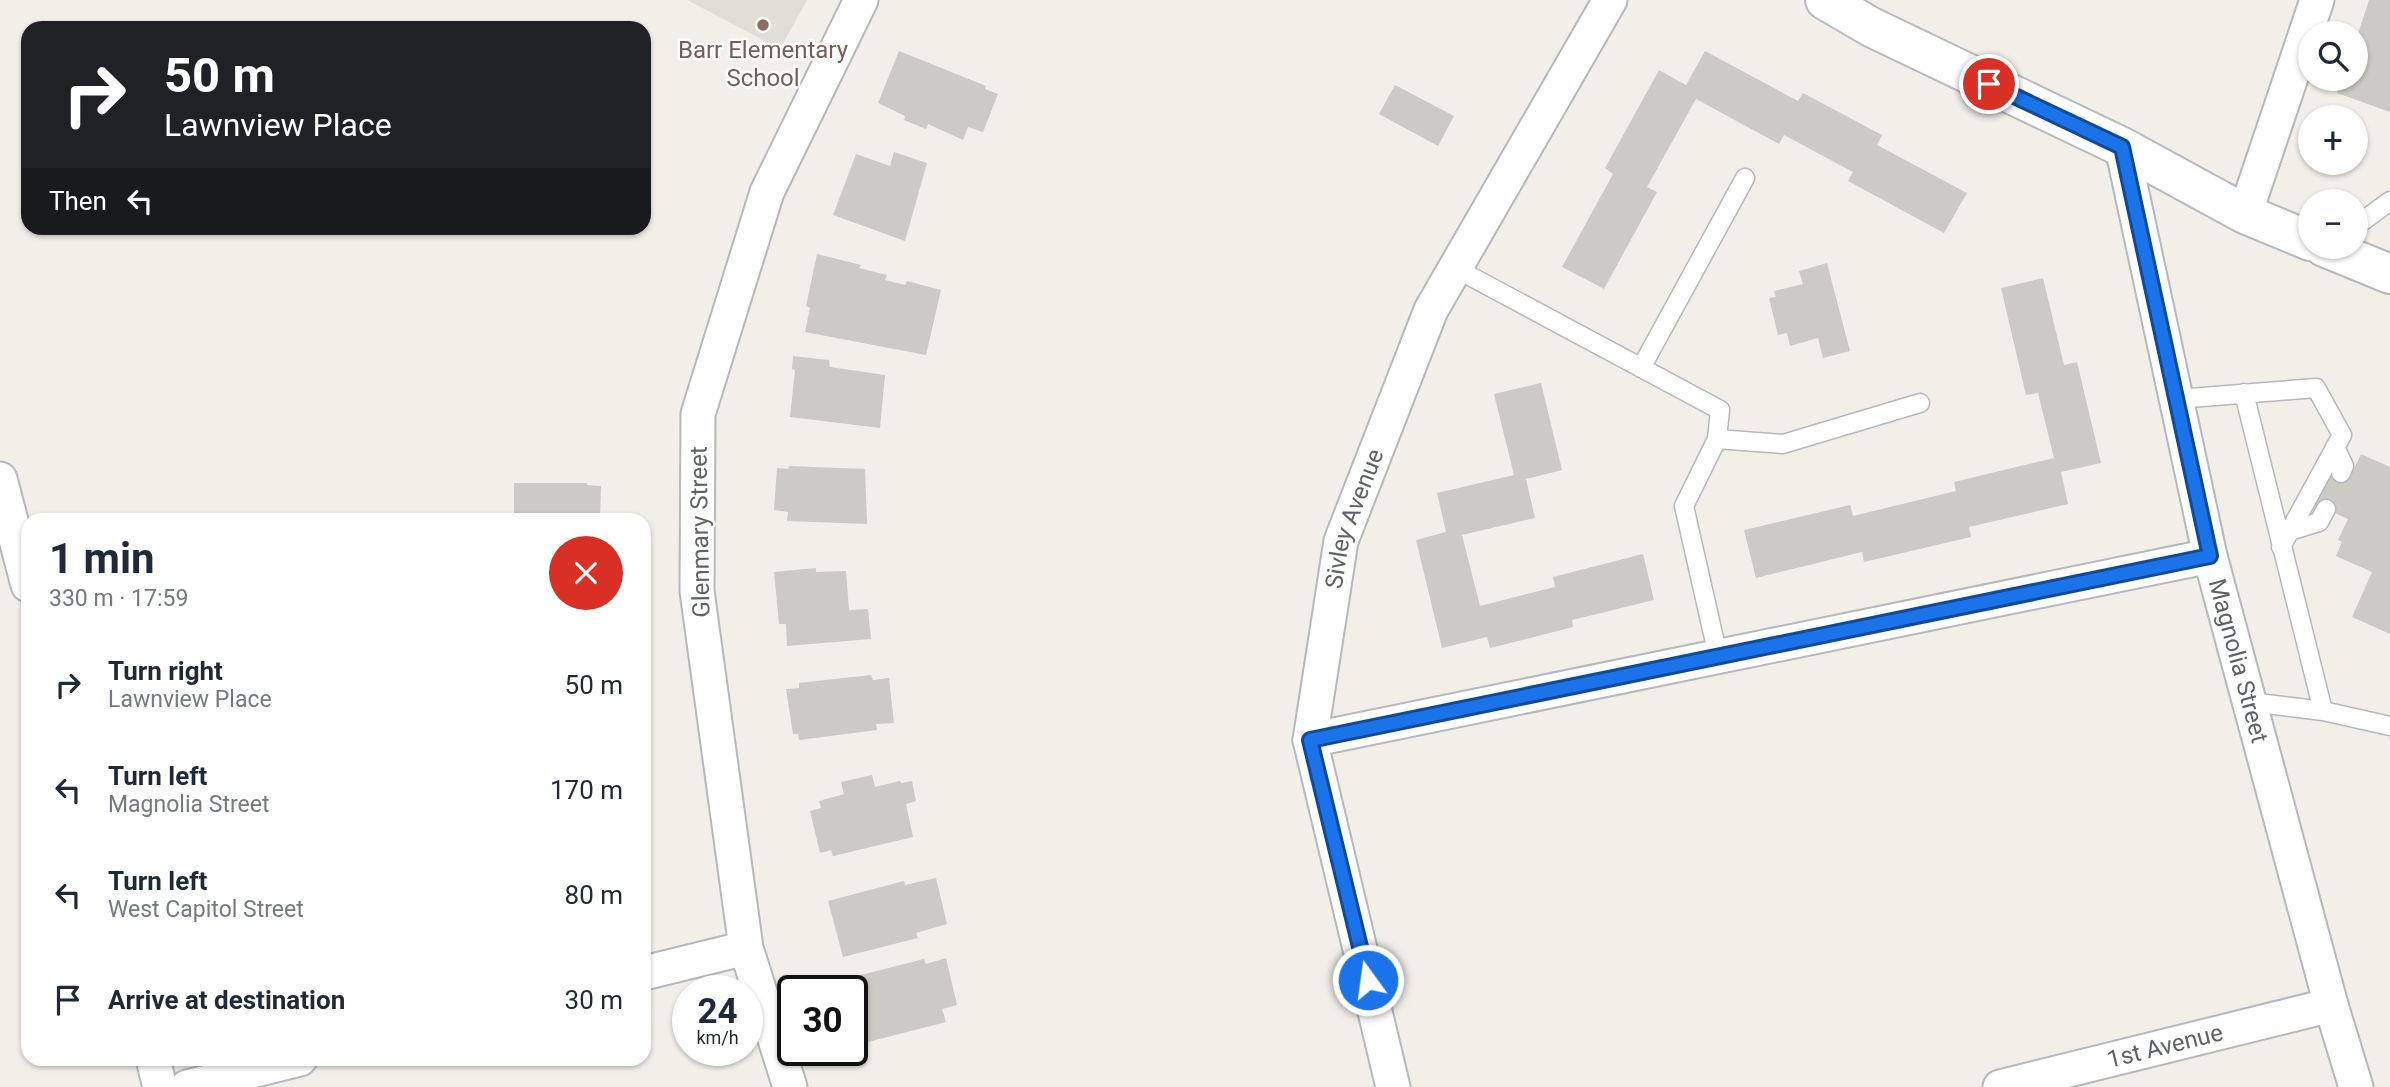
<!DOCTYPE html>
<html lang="en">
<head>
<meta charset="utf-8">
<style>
  body { margin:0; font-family:Roboto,sans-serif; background:#f2f2f3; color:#1f2937; height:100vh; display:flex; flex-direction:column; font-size:26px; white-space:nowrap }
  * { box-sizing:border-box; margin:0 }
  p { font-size:23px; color:#747a83 }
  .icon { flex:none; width:38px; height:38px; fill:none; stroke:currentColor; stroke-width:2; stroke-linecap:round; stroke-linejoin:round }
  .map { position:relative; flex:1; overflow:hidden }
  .panel { position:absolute; left:21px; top:513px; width:630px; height:553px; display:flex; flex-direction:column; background:#fff; border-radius:21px; box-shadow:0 2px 5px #0004 }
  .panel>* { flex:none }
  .hud { position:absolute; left:21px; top:21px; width:630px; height:214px; border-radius:21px; box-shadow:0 2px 5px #0004; background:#202124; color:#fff; overflow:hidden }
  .tools { position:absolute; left:2298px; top:21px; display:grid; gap:14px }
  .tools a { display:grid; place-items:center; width:70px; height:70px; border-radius:50%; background:#fff; box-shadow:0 2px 5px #0004; font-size:35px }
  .speed { position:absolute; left:672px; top:975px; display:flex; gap:14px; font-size:35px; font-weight:700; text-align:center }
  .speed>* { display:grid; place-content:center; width:91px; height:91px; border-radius:50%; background:#fff; box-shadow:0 2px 5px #0004; line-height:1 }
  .speed small { font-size:18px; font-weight:400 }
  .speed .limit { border:4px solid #111; border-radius:10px; background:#fff; color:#111 }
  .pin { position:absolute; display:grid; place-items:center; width:60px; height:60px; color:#fff; margin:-30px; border:4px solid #fff; border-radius:50%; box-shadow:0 2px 7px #0007 }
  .me { position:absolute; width:77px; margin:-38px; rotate:346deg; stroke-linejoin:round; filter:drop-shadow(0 0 5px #0008) }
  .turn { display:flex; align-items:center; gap:24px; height:147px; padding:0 28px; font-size:32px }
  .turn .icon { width:91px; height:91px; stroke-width:2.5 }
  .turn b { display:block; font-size:49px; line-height:60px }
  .then { display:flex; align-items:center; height:66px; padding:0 28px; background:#0003; gap:14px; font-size:26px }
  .round { display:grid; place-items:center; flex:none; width:74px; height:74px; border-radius:37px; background:#f2f2f3 }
  .headline { display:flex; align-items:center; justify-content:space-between; height:119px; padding:0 28px }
  h1 { font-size:42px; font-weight:700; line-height:52px }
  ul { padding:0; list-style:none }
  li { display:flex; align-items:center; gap:21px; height:105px; padding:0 28px }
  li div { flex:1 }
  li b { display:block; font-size:26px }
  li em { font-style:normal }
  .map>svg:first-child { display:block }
</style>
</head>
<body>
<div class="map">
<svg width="2390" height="1087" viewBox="0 0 2390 1087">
  <rect width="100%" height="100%" fill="#f1efe8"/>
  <path fill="#e1ded6" d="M687,0H807L780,49Z"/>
  <path fill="#cccac5" d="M2369,0H2390V112L2337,93L2342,79H2356V40Z
    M899,51L986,86L985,89L998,94L983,132L968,127L963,140L928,124L926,129L904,120L905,116L878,103Z
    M1705,51L1798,101L1803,93L1882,135L1877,145L1967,193L1944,233L1848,181L1853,172L1784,135L1779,144L1696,99L1647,187L1657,192L1604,289L1562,267L1613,174L1605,168L1659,70L1686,85Z
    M1395,85L1454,116L1438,146L1379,114Z
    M894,152L927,163L905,241L833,215L856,154L890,166Z
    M817,254L861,265L859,268L887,275L885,280L905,285L907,281L941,290L926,355L805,332L810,308L806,306Z
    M1827,263L1850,351L1823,358L1818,338L1790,346L1787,333L1778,335L1769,298L1776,297L1774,291L1803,284L1799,271Z
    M2043,278L2064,365L2077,362L2101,463L2061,472L2068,504L1969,527L1971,537L1864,562L1862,552L1756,578L1744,530L1850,505L1853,516L1956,491L1954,482L2054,458L2038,393L2026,395L2001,288Z
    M793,356L829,360L830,367L885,375L880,428L790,417L795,370L792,369Z
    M1541,383L1562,470L1526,479L1535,518L1462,535L1480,606L1555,587L1553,577L1643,554L1654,600L1572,620L1573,627L1490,648L1487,637L1442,648L1416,540L1446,532L1437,493L1514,475L1494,394Z
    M2361,454L2390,467V634L2352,617L2372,572L2336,556L2342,542L2338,540L2348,519L2315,504L2331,469L2350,477Z
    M789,466L865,469L867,524L787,521L788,512L774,510L777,468L788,469Z
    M514,483H587V485L601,486L600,520H514Z
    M816,568V572L846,571L849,610L868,609L871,639L787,646L786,624H779L774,572Z
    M871,675L873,680L889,678L894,723L876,724L877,730L799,740L798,734H793L786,689L799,688V683Z
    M872,775L875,787L900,781L901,783L912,781L916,801L906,804L913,837L833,856L831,850L820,853L810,811L821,808L819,801L844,794L841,782Z
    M936,878L947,924L916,933L918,938L843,957L828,901L904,881L905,885Z
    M946,958L957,1005L942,1009L946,1022L864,1043L849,978L924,959L926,964Z"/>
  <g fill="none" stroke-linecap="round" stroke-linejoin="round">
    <g stroke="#b5b8bc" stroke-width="21">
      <path id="service" d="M2356,226L2390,201
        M1455,268L1720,410L1717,439L1684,506L1718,656
        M1641,368L1745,178
        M2244,393L2323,711L2390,726
        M2177,399L2316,388L2342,435L2281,547
        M1717,439L1783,444L1920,403
        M2335,447L2344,466L2341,473
        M2290,531L2319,522L2326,509
        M2250,702L2323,711"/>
    </g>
    <g stroke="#b5b8bc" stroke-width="37">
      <g id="minor">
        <path id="s1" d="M2122,147L2210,556L2331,1005L2356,1087"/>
        <path d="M2245,214L2317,0"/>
        <path d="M0,479L28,585"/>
        <path d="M1310,740L2210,556"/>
        <path d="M644,973L746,948"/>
        <path d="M153,1059L160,1087"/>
        <path d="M187,1087L300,1059"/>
        <path d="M790,1087L746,948L697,591L698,414L767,192L861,0"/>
        <path id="s2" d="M1393,1087L1310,740L1341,541L1431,310L1610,0"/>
        <path id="s3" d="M2000,1087L2331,1005"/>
      </g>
    </g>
    <g stroke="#b6babf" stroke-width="42">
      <path id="secondary" d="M1825,0L1871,27L2122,147L2245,214L2310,241
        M2324,247L2390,274"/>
    </g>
    <use href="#service" stroke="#fff" stroke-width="18"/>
    <use href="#minor" stroke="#fff" stroke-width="33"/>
    <use href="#secondary" stroke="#fff" stroke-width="38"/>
  </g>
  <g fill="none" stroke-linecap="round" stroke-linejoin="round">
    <g stroke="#114b97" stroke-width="18">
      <path id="route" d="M1368,980L1310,740L2210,556L2122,147L1989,84"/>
    </g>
    <use href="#route" stroke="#1a73e8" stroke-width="12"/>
  </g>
  <circle fill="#8d6e63" stroke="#fff" stroke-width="2.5" cx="763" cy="25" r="7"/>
  <g text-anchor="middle" stroke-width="5" stroke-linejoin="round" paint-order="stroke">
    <g font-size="24" fill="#785e54" stroke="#fff">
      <text x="763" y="58">Barr Elementary<tspan x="763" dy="28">School</tspan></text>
    </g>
    <g font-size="24" fill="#5f6368" stroke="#fff">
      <text dy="8" stroke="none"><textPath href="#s2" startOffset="583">Sivley Avenue</textPath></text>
      <text transform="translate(700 532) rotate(-91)" y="8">Glenmary Street</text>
      <text dy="8" stroke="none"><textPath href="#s1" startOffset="527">Magnolia Street</textPath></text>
      <text dy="8" stroke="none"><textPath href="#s3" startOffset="170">1st Avenue</textPath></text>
    </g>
  </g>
</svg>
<div class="tools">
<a><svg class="icon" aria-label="search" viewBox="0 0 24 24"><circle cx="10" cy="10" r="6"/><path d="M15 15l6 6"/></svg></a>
<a>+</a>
<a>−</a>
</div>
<div class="speed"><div>24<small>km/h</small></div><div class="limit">30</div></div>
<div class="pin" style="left:1989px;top:84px;background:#d93025"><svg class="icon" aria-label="arrive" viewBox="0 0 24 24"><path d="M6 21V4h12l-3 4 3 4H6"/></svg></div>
<svg class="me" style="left:1368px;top:980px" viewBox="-20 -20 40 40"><circle r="17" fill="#1a73e8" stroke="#fff" stroke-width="3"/><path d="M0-11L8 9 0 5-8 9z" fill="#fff"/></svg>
<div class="hud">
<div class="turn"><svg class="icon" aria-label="right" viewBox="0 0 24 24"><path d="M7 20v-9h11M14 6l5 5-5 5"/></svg><div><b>50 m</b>Lawnview Place</div></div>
<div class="then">Then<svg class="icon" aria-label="left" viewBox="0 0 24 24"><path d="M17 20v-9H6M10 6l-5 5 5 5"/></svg></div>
</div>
<section class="panel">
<div class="headline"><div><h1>1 min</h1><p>330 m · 17:59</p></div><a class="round" style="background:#d93025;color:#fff"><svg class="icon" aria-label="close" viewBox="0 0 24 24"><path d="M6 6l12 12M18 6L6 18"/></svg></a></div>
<ul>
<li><svg class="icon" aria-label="right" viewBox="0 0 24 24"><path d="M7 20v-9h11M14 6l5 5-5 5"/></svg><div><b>Turn right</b><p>Lawnview Place</p></div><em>50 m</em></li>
<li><svg class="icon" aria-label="left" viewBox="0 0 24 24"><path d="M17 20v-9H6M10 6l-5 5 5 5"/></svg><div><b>Turn left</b><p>Magnolia Street</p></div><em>170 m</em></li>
<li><svg class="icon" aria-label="left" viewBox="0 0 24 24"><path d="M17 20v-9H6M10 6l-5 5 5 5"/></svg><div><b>Turn left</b><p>West Capitol Street</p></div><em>80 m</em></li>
<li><svg class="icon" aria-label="arrive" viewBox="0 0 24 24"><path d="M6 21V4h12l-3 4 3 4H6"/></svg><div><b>Arrive at destination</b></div><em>30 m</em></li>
</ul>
</section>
</div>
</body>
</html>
